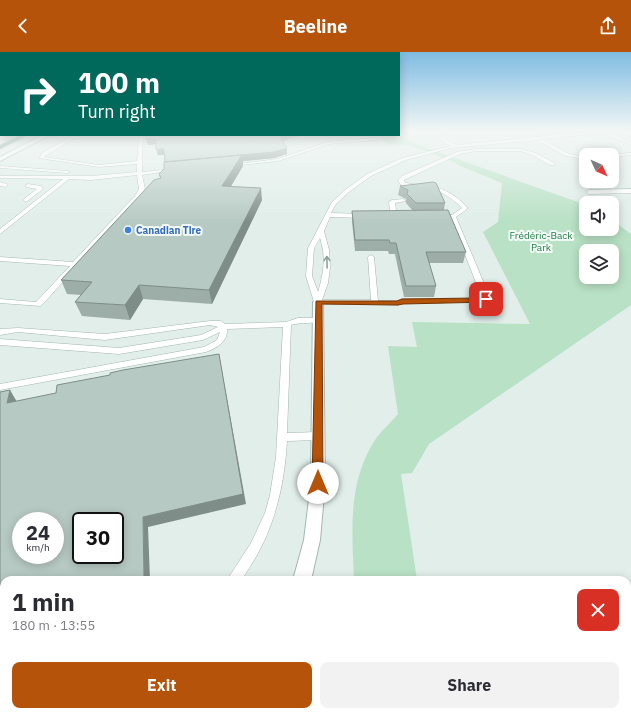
<!DOCTYPE html>
<html lang="en">
<head>
<meta charset="utf-8">
<style>
  body { margin:0; font-family:"IBM Plex Sans",sans-serif; background:#f2f2f3; color:#2b2b33; height:100vh; display:flex; flex-direction:column; font-size:15px; white-space:nowrap }
  * { box-sizing:border-box; margin:0 }
  p { font-size:13px; color:#7c7c81 }
  .icon { flex:none; width:22px; height:22px; fill:none; stroke:currentColor; stroke-width:2; stroke-linecap:round; stroke-linejoin:round }
  .map { position:relative; flex:1; overflow:hidden }
  .panel { position:absolute; left:0px; top:524px; width:631px; height:140px; display:flex; flex-direction:column; background:#fff; border-radius:12px 12px 0 0; box-shadow:0 2px 10px #0003 }
  .panel>* { flex:none }
  .banner { position:absolute; left:0px; top:0px; width:400px; height:84px; box-shadow:0 2px 10px #0003; background:#00695c; color:#fff; overflow:hidden }
  .needle { width:26px; rotate:134deg }
  .buttons { position:absolute; left:579px; top:96px; display:grid; gap:8px }
  .buttons a { display:grid; place-items:center; width:40px; height:40px; border-radius:8px; background:#fff; box-shadow:0 2px 10px #0003; font-size:20px }
  .speed { position:absolute; left:12px; top:460px; display:flex; gap:8px; font-size:20px; font-weight:700; text-align:center }
  .speed>* { display:grid; place-content:center; width:52px; height:52px; border-radius:50%; background:#fff; box-shadow:0 2px 10px #0003; line-height:1 }
  .speed small { font-size:10px; font-weight:400 }
  .speed .limit { border:2px solid #111; border-radius:6px; background:#fff; color:#111 }
  .pin { position:absolute; display:grid; place-items:center; width:34px; height:34px; color:#fff; margin:-17px; border-radius:8px; box-shadow:0 2px 6px #0006 }
  .me { position:absolute; width:44px; margin:-22px; rotate:0deg; stroke-linejoin:round; filter:drop-shadow(0 0 3px #0008) }
  .turn { display:flex; align-items:center; gap:14px; height:84px; padding:0 12px; font-size:18px }
  .turn .icon { width:52px; height:52px; stroke-width:2.5 }
  .turn b { display:block; font-size:28px; line-height:34px }
  .round { display:grid; place-items:center; flex:none; width:42px; height:42px; border-radius:8px; background:#f2f2f3 }
  .head { display:flex; align-items:center; justify-content:space-between; height:68px; padding:0 12px }
  h1 { font-size:24px; font-weight:800; line-height:30px }
  .primary-button { display:flex; gap:8px; margin-top:auto; padding:8px 12px }
  .primary-button a { flex:1; height:46px; border-radius:8px; background:#b45309; color:#fff; font-size:16px; font-weight:800; line-height:46px; text-align:center }
  .primary-button a+a { background:#f2f2f3; color:#2b2b33 }
  header { display:flex; justify-content:space-between; align-items:center; height:52px; padding:0 12px; background:#b45309; color:#fff; font-size:18px; font-weight:800 }
  .map>svg:first-child { display:block }
</style>
</head>
<body>
<header><svg class="icon" aria-label="back" viewBox="0 0 24 24"><path d="M15 5l-7 7 7 7"/></svg>Beeline<svg class="icon" aria-label="share" viewBox="0 0 24 24"><path d="M12 15V3M7 8l5-5 5 5M5 13v7h14v-7"/></svg></header>
<div class="map">
<svg width="631" height="664" viewBox="0 0 631 664">
  <rect width="100%" height="100%" fill="#e1eee9"/>
  <path fill="#b8e1c5" fill-rule="evenodd" d="M377,83H398L418,93L586,153V177H612V168L631,182V253L429,392L412,421L401,422L417,528H354C352,478 347,429 377,385C383,377 392,370 398,362L388,294L417,295L412,270L530,272L483,180L498,170L502,131L458,113L455,110L409,93L387,92ZM586,199H612V225H586Z
    M358,660H437L438,664H358Z"/>
  <g fill="none" stroke-linecap="round" stroke-linejoin="round">
    <g stroke="#a3b7b1" stroke-width="1">
      <path id="service" d="M601,78H619L609,80L631,90V93L603,81L542,87L569,102L586,105V107L566,104L537,88L451,96L406,108L371,124L349,140L336,152L331,161L364,162L367,164L364,166L330,165L324,179L329,198L330,215L328,231L322,248H371L368,205L371,203L374,205L378,249H397L402,247L482,246L451,167H441L438,165L441,163H452L462,156C438,132 432,141 404,134L400,132L398,128L402,124L457,100L476,97H521L536,101L554,111V113H550L532,103L521,99H476L460,102L404,128V130C412,133 421,133 429,134C445,136 456,144 467,155V157L456,165L491,248L490,250L403,251L398,253L318,252L314,250L306,224L308,196L332,150L345,138L367,122L402,106L451,94L446,92L440,85L441,83L450,90L457,93ZM320,186C326,204 324,221 318,240L312,224L314,196Z
        M74,83H79L44,105L99,113L137,109L139,83H143L142,120L173,117L175,118L142,123L145,137L139,146L41,254L0,251V247L36,250L70,214L0,209V205L73,210L135,144L139,137L137,123L91,128L69,127L0,182V177L63,127L0,126V124H91L137,120V112L99,115L39,106L42,101Z
        M375,86L377,88L329,92L278,109L232,114L230,113L277,107L328,90Z
        M631,101V103L612,105V103H610Z
        M0,114L68,119L70,120L68,121L0,116Z
        M0,130L7,132L8,133L5,135L0,134Z
        M28,132L41,134L43,137L26,150L23,148L24,147L37,137L26,135V133Z
        M631,137V141L589,142L586,140L589,138Z
        M392,148L403,147L406,149L395,151L397,165L394,167L391,165L389,150Z
        M298,266H319L323,268C318,272 300,270 291,273L287,381L318,380L322,381L323,384L322,387L318,388L287,389C284,440 272,486 241,528H227L251,491L265,461L270,443L276,405L283,275L227,277C228,290 217,296 206,300L0,338V332L204,295L217,288L220,280L203,288L119,302L0,293V287L119,296L201,283L218,275L210,273L105,288L18,280L0,283V277L18,276L105,282L210,269H221L225,272L286,270Z
        M4,623V637L0,638V624Z
        M287,660H304L302,664H285Z"/>
    </g>
    <g stroke="#a3b7b1" stroke-width="2">
      <path id="minor" d="M318,247L323,250L325,431L320,488L311,528H293L304,488L311,431L313,250Z
        M168,660H196L195,664H167Z"/>
    </g>
    <g stroke="#9ebbb2" stroke-width="2">
      <path id="secondary" d="M43,83H50L0,109V105Z"/>
    </g>
    <g stroke="#c0cac8" stroke-width="2">
      <path id="motorway" d="M21,83H28L0,97V93Z"/>
    </g>
    <use href="#service" fill="#fff" fill-rule="evenodd"/>
    <use href="#minor" fill="#fff" fill-rule="evenodd"/>
    <use href="#secondary" fill="#fff" fill-rule="evenodd"/>
    <use href="#motorway" fill="#277166" fill-rule="evenodd"/>
  </g>
  <path fill="#9dada7" d="M146,83H299V84L283,89L287,96V102L274,106L243,109V114L231,134L262,148L212,252L143,247L130,268L82,264L75,250L81,243L67,242L61,228L160,126L159,122L164,117L165,103H158L156,92L148,93Z
    M400,134L445,151L444,158L466,200L463,211H429L436,234L434,245H404L395,202H389L388,199H355L352,169V159H413L406,151V147L398,143Z"/>
  <path fill="#7f8d88" d="M285,83H299V84L280,90V85Z
    M146,87H156L157,92L148,93Z
    M287,96V102L274,106L243,109V114L224,146L165,110Z
    M156,97H164L166,103H158Z
    M261,136L262,148L212,252L209,238Z
    M139,233L143,247L130,268L125,253Z
    M219,302L246,452L148,475L150,528H144L143,465Z
    M10,338L17,350L7,351Z
    M4,576V587L0,588V577Z"/>
  <path fill="#b6c9c2" stroke="#7f8d88" fill-rule="evenodd" d="M146,83H285L280,85L287,96L274,100L165,110L164,97H156V87H146Z
    M242,103L222,134L261,136L209,238L139,233L125,253L75,250L92,230L61,228L154,128L161,126L159,122L164,117V110Z
    M433,130L436,131L445,151H416L407,142L408,138L400,134Z
    M448,158L466,200H426L436,234H406L396,191H390L389,188H355L352,159Z
    M219,302L243,442L143,465L144,528H4V576L0,577V340L10,338L7,351L56,341L57,333L110,323V321L123,318ZM21,469H55V503H21ZM81,469H115V503H81Z"/>
  <defs><path id="oneway-shaft" d="M-6 0H5M1.5-3L5.5 0L1.5 3" fill="none" stroke-width="1.6" stroke-linecap="round" stroke-linejoin="round"/></defs>
  <use stroke="#8fa09c" href="#oneway-shaft" transform="translate(327 210) rotate(-91)"/>
  <linearGradient id="sky" x2="0" y2="1"><stop stop-color="#7fbce2"/><stop offset="0.46" stop-color="#f2f7f5"/><stop offset="1" stop-color="#f2f7f5" stop-opacity="0"/></linearGradient>
  <rect width="631" height="171" fill="url(#sky)"/>
  <path fill="#b45309" stroke="#753606" d="M486,245L490,247V250L403,252L398,253L322,252L323,431L322,435L318,436L314,435L312,431L316,249H397L402,247L483,246Z"/>
  <circle fill="#3f7fe0" stroke="#f2faf6" stroke-width="1.5" cx="128" cy="178" r="4"/>
  <g text-anchor="middle" stroke-width="4" stroke-linejoin="round" paint-order="stroke">
    <g font-size="10" font-weight="bold" fill="#366cbe" stroke="#f2faf6" text-anchor="start">
      <text x="136" y="182">Canadian Tire</text>
    </g>
    <g font-size="10" fill="#247d4c" stroke="#f2faf6">
      <text x="541" y="187">Frédéric-Back<tspan x="541" dy="12">Park</tspan></text>
    </g>
  </g>
</svg>
<div class="buttons">
<a><svg class="needle" viewBox="-14 -14 28 28"><path d="M0-13l5 13h-10z" fill="#e53935"/><path d="M0 13l5-13h-10z" fill="#7c7c81"/></svg></a>
<a><svg class="icon" aria-label="sound" viewBox="0 0 24 24"><path d="M4 9h4l5-4v14l-5-4H4zM17 9q2 3 0 6"/></svg></a>
<a><svg class="icon" aria-label="layers" viewBox="0 0 24 24"><path d="M12 4l9 5-9 5-9-5zM3 14l9 5 9-5"/></svg></a>
</div>
<div class="speed"><div>24<small>km/h</small></div><div class="limit">30</div></div>
<div class="pin" style="left:486px;top:247px;background:#d93025"><svg class="icon" aria-label="arrive" viewBox="0 0 24 24"><path d="M6 21V4h12l-3 4 3 4H6"/></svg></div>
<svg class="me" style="left:318px;top:431px" viewBox="-20 -20 40 40"><circle r="19" fill="#fff"/><path d="M0-13L10 11 0 6-10 11z" fill="#b45309"/></svg>
<div class="banner">
<div class="turn"><svg class="icon" aria-label="right" viewBox="0 0 24 24"><path d="M7 20v-9h11M14 6l5 5-5 5"/></svg><div><b>100 m</b>Turn right</div></div>
</div>
<section class="panel">
<div class="head"><div><h1>1 min</h1><p>180 m · 13:55</p></div><a class="round" style="background:#d93025;color:#fff"><svg class="icon" aria-label="close" viewBox="0 0 24 24"><path d="M6 6l12 12M18 6L6 18"/></svg></a></div>
<div class="primary-button"><a>Exit</a><a>Share</a></div>
</section>
</div>
</body>
</html>
